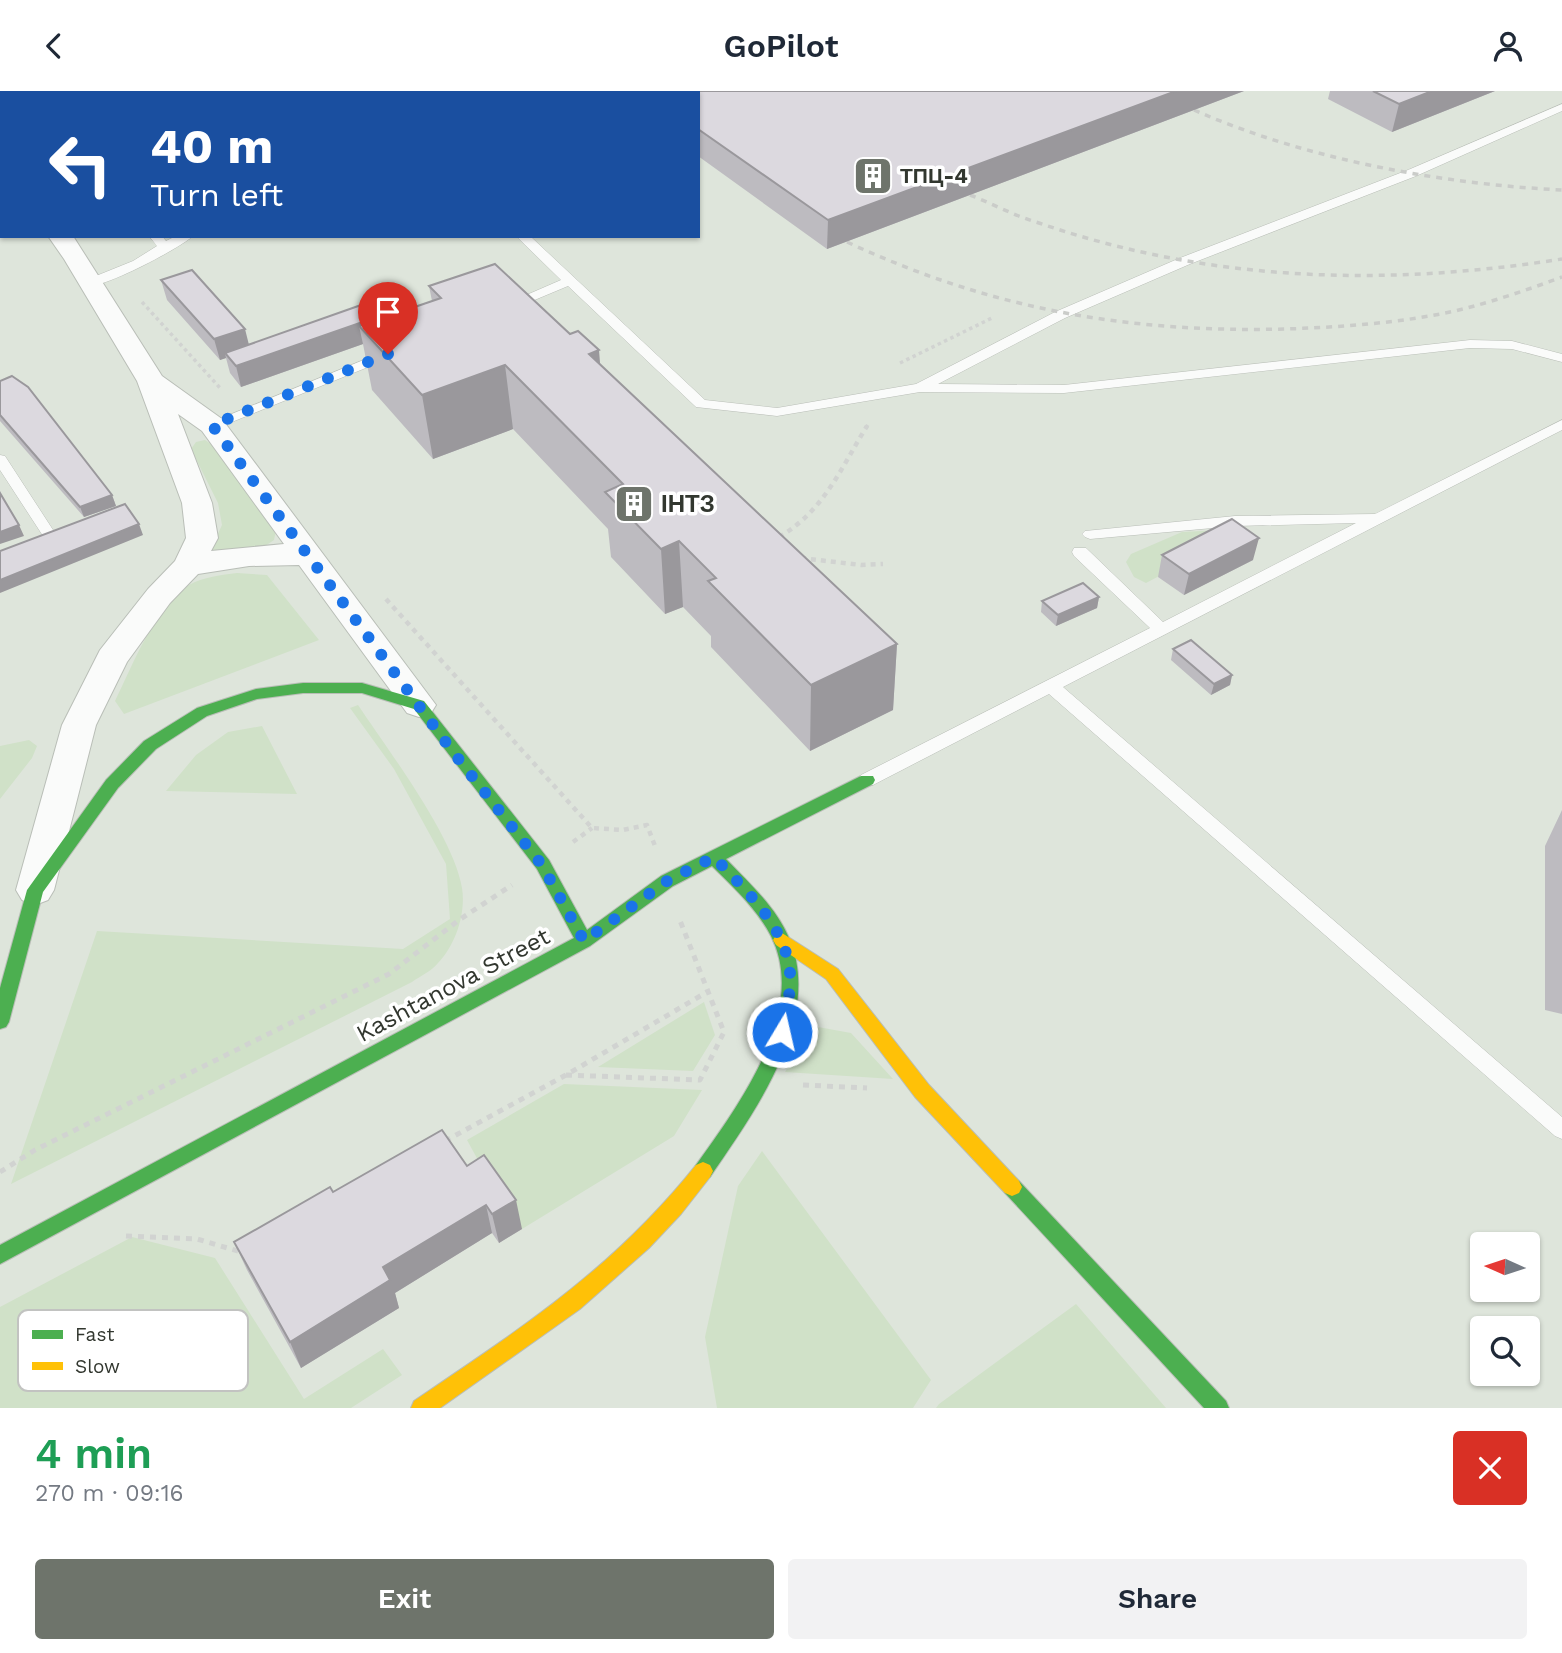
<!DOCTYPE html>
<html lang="en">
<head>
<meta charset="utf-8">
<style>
  body { margin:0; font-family:"Work Sans",sans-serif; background:#f2f2f3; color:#1f2937; height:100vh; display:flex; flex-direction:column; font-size:26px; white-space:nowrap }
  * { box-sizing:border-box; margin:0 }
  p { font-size:23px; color:#747a83 }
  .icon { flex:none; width:38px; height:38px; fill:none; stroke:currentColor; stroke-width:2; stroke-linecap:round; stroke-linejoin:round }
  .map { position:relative; height:1317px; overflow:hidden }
  .side { display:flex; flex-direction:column; background:#fff; flex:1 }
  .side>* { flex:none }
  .hud { position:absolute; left:0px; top:0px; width:700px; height:147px; box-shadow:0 2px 5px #0004; background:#1a4fa0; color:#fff; overflow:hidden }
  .needle { width:46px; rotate:273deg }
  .tools { position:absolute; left:1470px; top:1141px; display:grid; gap:14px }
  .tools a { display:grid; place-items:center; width:70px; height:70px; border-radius:7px; background:#fff; box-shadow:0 2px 5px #0004; font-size:35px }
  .pin { position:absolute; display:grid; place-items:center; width:60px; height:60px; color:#fff; margin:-72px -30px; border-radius:50% 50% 50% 0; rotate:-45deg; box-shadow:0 0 7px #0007 }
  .pin .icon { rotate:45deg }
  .me { position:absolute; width:77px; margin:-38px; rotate:9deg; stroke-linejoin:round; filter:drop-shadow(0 0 5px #0008) }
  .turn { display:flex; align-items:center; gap:24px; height:147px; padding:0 35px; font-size:32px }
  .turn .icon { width:91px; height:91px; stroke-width:2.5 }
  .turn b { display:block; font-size:49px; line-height:60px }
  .round { display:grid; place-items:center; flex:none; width:74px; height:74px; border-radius:7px; background:#f2f2f3 }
  .summary { display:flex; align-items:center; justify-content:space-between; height:119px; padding:0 35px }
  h1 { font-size:42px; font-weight:600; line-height:52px; color:#1e9e55 }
  .primary-button { display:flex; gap:14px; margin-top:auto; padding:14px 35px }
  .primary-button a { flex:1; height:80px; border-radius:7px; background:#6e746b; color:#fff; font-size:28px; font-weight:600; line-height:80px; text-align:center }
  .primary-button a+a { background:#f2f2f3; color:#1f2937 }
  header { display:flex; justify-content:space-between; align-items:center; height:91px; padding:0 35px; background:#fff; font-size:32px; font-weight:600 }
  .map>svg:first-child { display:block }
</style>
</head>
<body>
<header><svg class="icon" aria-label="back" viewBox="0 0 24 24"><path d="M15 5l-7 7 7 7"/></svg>GoPilot<svg class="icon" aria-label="person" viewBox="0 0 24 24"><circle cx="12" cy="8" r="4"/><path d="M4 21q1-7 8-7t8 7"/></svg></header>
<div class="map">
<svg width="1562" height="1317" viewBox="0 0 1562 1317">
  <rect width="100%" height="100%" fill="#dee5db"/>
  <path fill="#d0e1c8" d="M205,349L217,357L276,439L274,449L265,455L209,462L222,434L218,412L191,358L196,351Z
    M1222,439L1227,449L1146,492L1134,486L1126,471L1131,463L1182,441Z
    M237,482L267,484L319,549L124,623L115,610C132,576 156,513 189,494C203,486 222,484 237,482Z
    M358,614C388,659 454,746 462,797C466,822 456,853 438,872C432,880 420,885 412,891L11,1093L97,840L403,858L450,828L446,773L394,678L350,617Z
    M262,635L297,703L166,700L196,664L228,641Z
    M29,649L37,655L32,667L0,708V655Z
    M704,911L715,944L693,980L598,976Z
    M818,936L851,942L893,988L785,981L807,945Z
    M564,993L702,999L674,1045L522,1138L491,1093L467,1049Z
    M762,1060L931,1289L913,1317H717L705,1246L738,1095Z
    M132,1146L215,1167L304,1308L383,1258L402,1284L351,1317H0V1216Z
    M1076,1213L1166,1317H936L939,1313Z"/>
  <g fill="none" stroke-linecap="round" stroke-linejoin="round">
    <g stroke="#b9beb7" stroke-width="1">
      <path id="lane" d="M44,0H56L57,2H45Z
        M362,0H374L375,2H364Z
        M1562,13V20L1416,85L1190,173L1065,227L938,293L1064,294L1470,249L1512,250L1562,263V271L1512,258L1470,257L1064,302L920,301L777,325L696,316L568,195L513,218H503L501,215L561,189L516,145H530L705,309L777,317L916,293L1055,221L1180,167L1408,79Z
        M149,145H162L166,150L176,145H193C180,157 103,198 86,195V189L133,170L157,155Z
        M388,259L393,260V266L217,337L212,338L205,334Z
        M1562,329V339L1063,596L1562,1026V1048L1555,1045L1049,603L873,694H861L858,689L861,684L1150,537L1074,465L1072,461L1074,457H1086L1163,531L1356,432L1235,435L1090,448L1085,446L1082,443L1085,440L1235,425L1375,423Z
        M0,364L5,365L55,442L58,445L55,448H45L0,379Z"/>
    </g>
    <g stroke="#b9beb7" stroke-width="2">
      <path id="street" d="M0,61H2V78H0Z
        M48,145H73L162,285L222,328L436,614L431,622L419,626L407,622L299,474L249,475L198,483L170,512L127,571L96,634L54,799L48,809L35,814L22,809L16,799L62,634L100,559L148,498L175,470L186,447L182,412L137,290L64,168ZM178,323L202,340L284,453L211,460L218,447L212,412Z"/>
    </g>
    <g stroke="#b9beb7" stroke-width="2">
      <path id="fast" d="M303,592H362L424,610L549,769L587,839L661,785L861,685H873L875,689L873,693L726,768C749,792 776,816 789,847C824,927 753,1023 710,1086L703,1089L696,1086L693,1080L696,1074C738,1015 809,920 771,845C757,818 733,796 712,775L673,795L590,855L0,1173V1154L574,847L537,778L414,618L362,602H303L257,608L207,625L156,658L118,697L43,801L9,931L6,936L0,938V897L27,799L106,689L144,650L197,617L256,598Z
        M1012,1087L1019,1090L1226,1310L1229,1317H1204L1005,1102L1002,1096L1005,1090Z"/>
    </g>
    <g stroke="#b9beb7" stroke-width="2">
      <path id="slow" d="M782,842L838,878L929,994L1019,1090L1022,1096L1019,1102L1012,1105L1005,1102L915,1006L826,888L776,854L773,849L776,844Z
        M703,1071L710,1074L713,1080L710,1086L681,1123L649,1157L580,1218L440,1317H411L414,1310C522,1237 614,1177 696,1074Z"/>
    </g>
    <path stroke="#d1d3d1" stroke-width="3.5" stroke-dasharray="3.5 3.5" stroke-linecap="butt" d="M142,211L221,298
      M900,272L992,227
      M866,337L869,332"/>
    <path stroke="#d1d3d1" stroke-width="4.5" stroke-dasharray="5 5" stroke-linecap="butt" d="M779,446C824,420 841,377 867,335
      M801,467L861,474L883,473
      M386,508L592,737L623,739L647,734L655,755
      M573,751L592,737"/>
    <path stroke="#d1d3d1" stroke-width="5" stroke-dasharray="6 6" stroke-linecap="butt" d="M566,984L700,989L724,941L679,827
      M803,994L867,997
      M445,1050L566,984L707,901
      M0,1081L35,1059L389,883L459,829L512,794
      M126,1145L197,1148L241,1161"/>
    <use href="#lane" fill="#fafbfa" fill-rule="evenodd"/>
    <use href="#street" fill="#fafbfa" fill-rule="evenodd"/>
    <use href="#fast" fill="#4caf50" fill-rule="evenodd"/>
    <use href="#slow" fill="#ffc107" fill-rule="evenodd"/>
    <path stroke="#caccc9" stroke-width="3.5" stroke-dasharray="6 6" stroke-linecap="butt" d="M1194,19C1305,68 1441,93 1562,99
      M970,104C993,113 1015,125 1039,132C1210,191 1384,196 1562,168
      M847,151C991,218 1127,242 1286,238C1343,236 1400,232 1455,220C1492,211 1527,199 1562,186"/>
  </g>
  <path fill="#bdbbc0" d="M608,0H1244L827,158L698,65V2H610Z
    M1330,0H1495L1392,41L1328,8Z
    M161,189L249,253L377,229L432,210L429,195L600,273L897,553L893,619L810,660L711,556V545L683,516L665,523L611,466L608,438L513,338L433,368L372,299L363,253L241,296L230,282L226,267L220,269L167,209Z
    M0,290L112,404L116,415L84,426L0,330Z
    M1162,464L1253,469L1184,504L1158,486Z
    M1099,506L1097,517L1056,535L1041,521L1042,510Z
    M1173,558L1232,584L1230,594L1211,604L1171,569Z
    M1562,719V923L1545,919V755Z
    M467,1075L522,1138L499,1152L492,1142L395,1202L399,1217L301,1277L247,1179L234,1151L333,1101Z"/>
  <path fill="#9a989c" d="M1176,0H1244L827,158L828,129Z
    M1432,0H1495L1392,41L1399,13Z
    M377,226L381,246L359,235L363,253L241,296L236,275Z
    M245,238L250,258L225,262L226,267L220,269L214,248Z
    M599,259L604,323L589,263Z
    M505,274L513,338L433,368L422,304Z
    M112,404L116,415L84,426L80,416Z
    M139,433L143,444L0,502V489Z
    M19,434L24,445L0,453V441Z
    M1259,447L1253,469L1184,504L1189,483Z
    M679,450L683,516L665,523L661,458Z
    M1099,506L1097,517L1056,535L1058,524Z
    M897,553L893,619L810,660L811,594Z
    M1232,584L1230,594L1211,604L1214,593Z
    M516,1109L522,1138L499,1152L492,1123Z
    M486,1114L492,1142L395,1202L399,1217L301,1277L290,1251L383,1176Z"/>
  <path fill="#dcd9df" stroke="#9a989c" stroke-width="2" d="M645,0H1176L828,129L698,38V2H647Z
    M1373,0H1432L1399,13Z
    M495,173L570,243L578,240L599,259L589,263L897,553L811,594L708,490L716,487L679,450L661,458L605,401L623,393L505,274L422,304L359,235L441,207L429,195Z
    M192,179L245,238L214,248L161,189Z
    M364,213L377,226L236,275L225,262Z
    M12,285L28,296L112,404L80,416L0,324V290Z
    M0,402L19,434L0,441Z
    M125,413L139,433L0,489V460Z
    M1232,428L1259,447L1189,483L1162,464Z
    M1083,492L1099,506L1058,524L1042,510Z
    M1191,549L1232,584L1214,593L1173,558Z
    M442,1039L467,1075L484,1064L516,1109L492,1123L486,1114L383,1176L390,1189L290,1251L234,1151L330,1096L333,1101Z"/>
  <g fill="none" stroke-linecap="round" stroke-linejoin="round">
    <path stroke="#1a73e8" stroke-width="12" stroke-dasharray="0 21.6" d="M388,263L212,334L453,661L542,774L584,850L667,790L714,766C745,799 786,835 790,882C792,900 785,923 782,941"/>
  </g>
  <defs>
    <g id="building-square" transform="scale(2.0125)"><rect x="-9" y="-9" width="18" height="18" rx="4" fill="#6e746b" stroke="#fff"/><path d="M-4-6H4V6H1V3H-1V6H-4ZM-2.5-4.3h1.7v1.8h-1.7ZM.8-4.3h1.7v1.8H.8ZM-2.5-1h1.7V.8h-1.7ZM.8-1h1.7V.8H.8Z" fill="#fff"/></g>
  </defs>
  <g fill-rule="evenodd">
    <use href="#building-square" x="873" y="85"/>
    <use href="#building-square" x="634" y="413"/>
  </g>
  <g text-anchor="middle" stroke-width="7" stroke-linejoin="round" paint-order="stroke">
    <g font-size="21" font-weight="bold" fill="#32372f" stroke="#fff" text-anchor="start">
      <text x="900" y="92">ТПЦ-4</text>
    </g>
    <g font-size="24" font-weight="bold" fill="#32372f" stroke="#fff" text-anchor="start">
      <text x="661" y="421">ІНТЗ</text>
    </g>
    <g font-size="24" fill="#32372f" stroke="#fff">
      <text transform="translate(453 894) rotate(-28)" y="8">Kashtanova Street</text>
    </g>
  </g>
  <rect x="18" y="1219" width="230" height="81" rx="10" fill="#fff" stroke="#c2c3c1" stroke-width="2"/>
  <rect x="32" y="1239" width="31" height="9" fill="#4caf50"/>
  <rect x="32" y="1271" width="31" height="8" fill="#ffc107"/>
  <g font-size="19" fill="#32372f">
    <text x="75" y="1250">Fast</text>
    <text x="75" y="1282">Slow</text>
  </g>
</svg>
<div class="tools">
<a><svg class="needle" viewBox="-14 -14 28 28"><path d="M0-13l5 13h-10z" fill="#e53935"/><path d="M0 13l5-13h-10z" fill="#747a83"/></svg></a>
<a><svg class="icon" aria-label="search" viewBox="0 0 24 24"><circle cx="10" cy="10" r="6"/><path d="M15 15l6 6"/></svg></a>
</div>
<div class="pin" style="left:388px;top:263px;background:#d93025"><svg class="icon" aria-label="arrive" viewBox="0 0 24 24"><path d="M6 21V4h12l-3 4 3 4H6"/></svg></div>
<svg class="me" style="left:782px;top:941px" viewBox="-20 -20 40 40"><circle r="17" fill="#1a73e8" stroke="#fff" stroke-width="3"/><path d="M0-11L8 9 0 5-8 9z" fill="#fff"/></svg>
<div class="hud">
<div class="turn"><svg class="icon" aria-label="left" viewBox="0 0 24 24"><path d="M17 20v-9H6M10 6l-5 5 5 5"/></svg><div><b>40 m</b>Turn left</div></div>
</div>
</div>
<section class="side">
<div class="summary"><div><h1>4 min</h1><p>270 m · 09:16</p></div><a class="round" style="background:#d93025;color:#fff"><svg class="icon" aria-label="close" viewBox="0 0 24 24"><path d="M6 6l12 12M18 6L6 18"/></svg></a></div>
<div class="primary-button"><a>Exit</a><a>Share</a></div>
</section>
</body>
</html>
